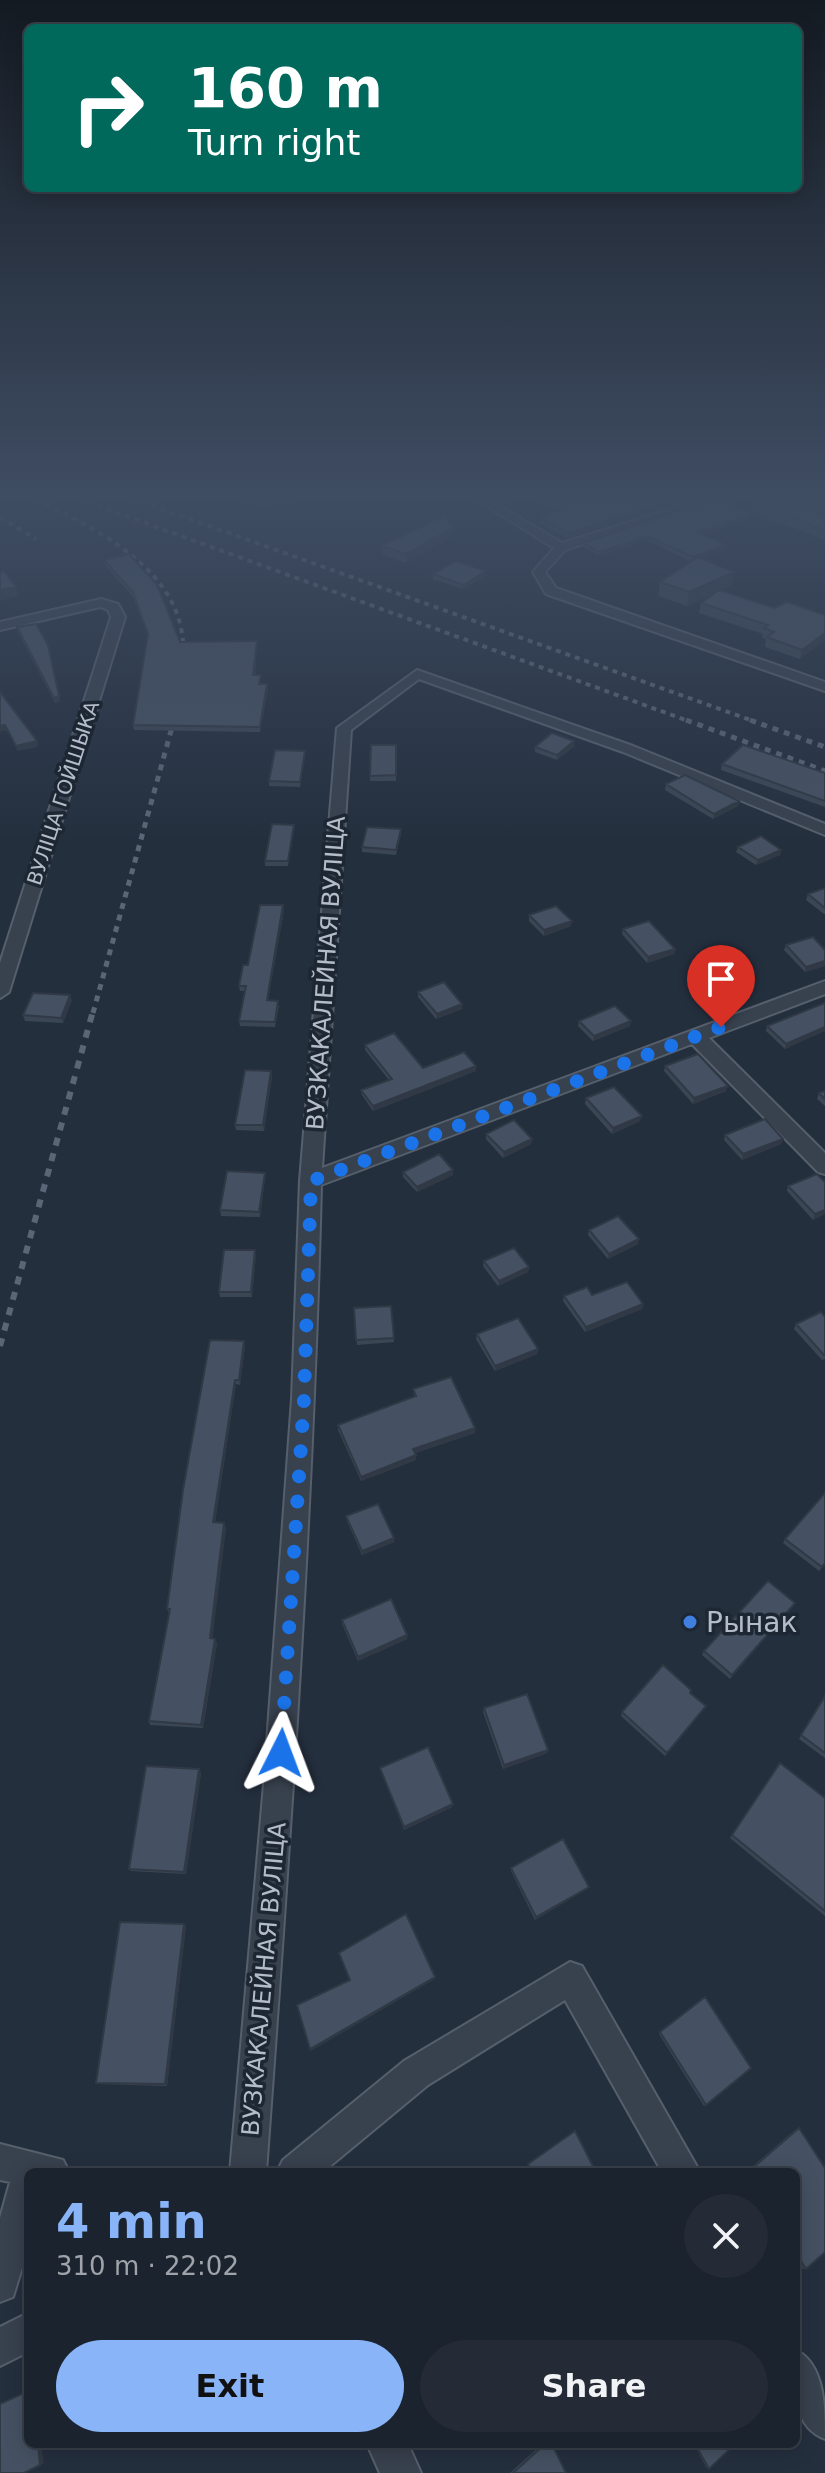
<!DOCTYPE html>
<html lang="en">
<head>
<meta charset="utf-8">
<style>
  body { margin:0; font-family:"DejaVu Sans",sans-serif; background:#242b36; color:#f1f3f6; height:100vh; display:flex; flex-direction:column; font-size:30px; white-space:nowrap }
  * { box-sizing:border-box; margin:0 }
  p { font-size:26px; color:#a0a4aa }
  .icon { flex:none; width:44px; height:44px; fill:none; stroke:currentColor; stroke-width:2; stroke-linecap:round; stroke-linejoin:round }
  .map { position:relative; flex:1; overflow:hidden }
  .details { position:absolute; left:24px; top:2168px; width:776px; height:280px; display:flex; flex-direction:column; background:#1b232e; border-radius:12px; box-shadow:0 4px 20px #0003,0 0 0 2px #39404a }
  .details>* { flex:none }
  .hud { position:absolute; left:24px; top:24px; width:778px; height:168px; border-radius:12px; box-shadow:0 4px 20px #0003,0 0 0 2px #39404a; background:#00695c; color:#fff; overflow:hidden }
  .pin { position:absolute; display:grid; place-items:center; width:68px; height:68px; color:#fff; margin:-82px -34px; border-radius:50% 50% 50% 0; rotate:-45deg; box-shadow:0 0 8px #0007 }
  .pin .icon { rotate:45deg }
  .me { position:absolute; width:88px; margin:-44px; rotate:3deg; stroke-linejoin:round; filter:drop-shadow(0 0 6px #0008) }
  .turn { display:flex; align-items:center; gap:28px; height:168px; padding:0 32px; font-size:36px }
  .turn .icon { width:104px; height:104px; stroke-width:2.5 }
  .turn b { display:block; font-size:56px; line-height:68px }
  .round { display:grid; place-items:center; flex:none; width:84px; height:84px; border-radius:42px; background:#242b36 }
  .overview { display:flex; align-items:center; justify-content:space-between; height:136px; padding:0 32px }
  h1 { font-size:48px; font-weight:700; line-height:60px; color:#8ab4f8 }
  .action { display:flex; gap:16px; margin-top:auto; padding:16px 32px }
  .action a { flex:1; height:92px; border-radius:48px; background:#8ab4f8; color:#111; font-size:32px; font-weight:700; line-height:92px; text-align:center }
  .action a+a { background:#242b36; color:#f1f3f6 }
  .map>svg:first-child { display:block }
</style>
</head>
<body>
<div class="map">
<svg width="825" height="2473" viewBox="0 0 825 2473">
  <rect width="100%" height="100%" fill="#242f3e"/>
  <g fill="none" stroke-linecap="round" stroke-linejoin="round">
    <g stroke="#565f6c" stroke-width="4">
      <path id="street" d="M469,495H482L562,543L716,495H732L565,550L545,572L556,588L825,682V691L546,594L533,572L554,548Z
        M749,495H765L825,516V524Z
        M101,599L118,604L125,617L9,992L0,998V963L111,617L108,610L100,607L0,630V622Z
        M417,670L633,746L825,824V835L623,752L419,679L351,730L322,1168L825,981V994L709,1038L825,1153V1174L818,1172L692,1044L321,1185C313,1515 290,1843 266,2172H230L264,1784L292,1399L300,1181L337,728Z
        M570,1962L582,1966L700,2172H662L565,2000L428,2085L323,2172H277L283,2160L404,2061Z
        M0,2144L63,2160L69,2172H28V2248L13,2297L0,2302V2218L10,2182L0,2180Z
        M28,2313V2352L0,2366V2327Z
        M796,2350C825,2365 825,2407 825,2439C789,2425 796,2383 796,2350Z
        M367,2444H408L421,2473H380Z"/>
    </g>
    <use href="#street" fill="#38414e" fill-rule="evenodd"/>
    <path stroke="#5a6575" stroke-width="4" stroke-dasharray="5 5" stroke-linecap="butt" d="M28,495C85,524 172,562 182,634C184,644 183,655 183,665
      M69,495L691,722
      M123,495L756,722
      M0,517L36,539
      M173,722L177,709"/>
    <path stroke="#5a6575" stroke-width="5" stroke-dasharray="6 6" stroke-linecap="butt" d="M686,720L825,771
      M750,720L825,747
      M93,1013L174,720"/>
    <path stroke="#5a6575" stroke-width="6" stroke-dasharray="8 8" stroke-linecap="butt" d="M0,1346L93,1011"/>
  </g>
  <path fill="#3b4654" d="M227,495H331L308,501L299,498L273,511Z
    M525,495H703V496L567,538L539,523L540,517L555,512Z
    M787,495H825V513L786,499Z
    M754,502L825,516V540L752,512Z
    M751,514L750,518L704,534L726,545V549L702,558L732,585L720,590L774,608L825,615L800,659L765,647L766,639L762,638L763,634L699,613L701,603L717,592L687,606L658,596L660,582L691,562L647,540L599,556L583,547V543Z
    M453,528L452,537L406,563L383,555L382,546Z
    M104,560L180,642L257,641L255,675H261L260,684H267L268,689L260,732L134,730L133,725L148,636L133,597L105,565Z
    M433,574L486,576L463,589L433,579Z
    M17,627L48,645L60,701L55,703L18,632Z
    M574,741V746L557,760L535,752V747Z
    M371,745H396V781H370Z
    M305,751V756L300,787L269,786V781Z
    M722,764L825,773V807L721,770Z
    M666,784L739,801L738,806L713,819L665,790Z
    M294,825V830L288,866H265V861Z
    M401,829V834L396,855L362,852V847Z
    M738,847L781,850L780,855L756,865L736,852Z
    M825,888V914H824L806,900L808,894Z
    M284,910L268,1000L279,1006L275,1027L240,1026L239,1021L245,991H240L239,986L248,965Z
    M529,915L571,926L544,936L529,921Z
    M623,929L675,949L674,954L647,963L622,934Z
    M786,945L825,950V966L805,972L784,950Z
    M418,992L462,1004V1009L436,1019L418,997Z
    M72,1000L63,1023L25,1021L23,1015Z
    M579,1021L630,1026L593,1041L578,1026Z
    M767,1026L812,1036L785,1049L766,1031Z
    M365,1045L423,1068L476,1066V1071L373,1111L362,1095L361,1090L389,1080L365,1050Z
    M665,1066L726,1091L693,1104L664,1071Z
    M271,1071L272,1076L264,1131L236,1130L235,1125Z
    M825,1091V1106L817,1099L819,1093Z
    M586,1098L642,1116L640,1121L612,1134L585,1104Z
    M486,1134L532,1139L531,1144L503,1158L486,1139Z
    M725,1135L783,1139L781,1144L742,1160L724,1140Z
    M453,1170V1175L417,1192L403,1177V1172Z
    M265,1178L260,1217L221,1216L220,1210Z
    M788,1186L825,1214L813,1220L787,1191Z
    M589,1230L638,1244L608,1259L588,1235Z
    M256,1255L252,1297H220L219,1292Z
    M484,1261L529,1267L528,1272L498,1286L483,1266Z
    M592,1295L643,1304L642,1309L585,1332L563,1301L564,1296Z
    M391,1306L394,1342L357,1345L354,1308Z
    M821,1312L825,1359L822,1360L794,1329L796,1324Z
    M477,1334L538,1349L537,1354L495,1371L476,1339Z
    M245,1346L240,1385L236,1384L215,1522L226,1527L212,1639L217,1643L203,1728L150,1725L149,1721L169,1613L167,1609L183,1490Z
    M413,1389L475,1433L415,1453L416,1460L361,1481L338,1430V1425L414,1396Z
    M346,1516L394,1542L362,1555L347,1521Z
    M785,1539L825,1564L819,1571L783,1543Z
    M792,1607L730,1679L702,1655L704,1651Z
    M342,1620L407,1635V1639L358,1661L342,1624Z
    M690,1693L706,1706L665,1756L621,1716L622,1712Z
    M825,1696V1758L799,1739Z
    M484,1708L547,1753L503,1769L483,1712Z
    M780,1763L825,1798V1916L730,1838Z
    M380,1768L453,1804L452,1807L404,1830Z
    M199,1769L201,1773L186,1874L131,1871L129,1869Z
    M511,1868L589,1887L587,1889L535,1920L511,1871Z
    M186,1926L167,2086L98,2084L96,2083Z
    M705,1997L706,2105L704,2106L659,2034Z
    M799,2128L806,2269H803L796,2258V2172H746L796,2129Z
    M542,2444H552L566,2473H510Z
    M694,2444H735L709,2469L706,2467Z"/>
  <path fill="#303945" d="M292,495H299V498L273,511V504Z
    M308,495H331L308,501Z
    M690,495H703V496L567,538V533Z
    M751,514L750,518L697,536L698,532Z
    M453,528L452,537L406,563V554Z
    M647,536V540L599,556V552Z
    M726,545V549L693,562V557Z
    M486,571V576L463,589V585Z
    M734,572L732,585L687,606L689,592Z
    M16,587L18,596L0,601V590Z
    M825,633V640L800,659L802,650Z
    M267,684L268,689L260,732V727Z
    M59,696L60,701L55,703L54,698Z
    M5,725L7,730L0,732V726Z
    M37,741L38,747L17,751L16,746Z
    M574,741V746L557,760V755Z
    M305,751V756L300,787V782Z
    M739,801L738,806L713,819L714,814Z
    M294,825V830L288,866V861Z
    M781,850L780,855L756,865L758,860Z
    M283,905L284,910L267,1006V1000Z
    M572,921L571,926L544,936V930Z
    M675,949L674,954L647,963L648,957Z
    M825,961V966L805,972L806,967Z
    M70,995L72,1000L63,1023L61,1018Z
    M462,1004V1009L436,1019L437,1014Z
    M631,1021L630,1026L593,1041L594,1036Z
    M825,1027V1031L785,1049L786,1044Z
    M476,1066V1071L373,1111V1106Z
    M271,1071L272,1076L264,1131L263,1125Z
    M728,1086L726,1091L693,1104L694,1098Z
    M642,1116L640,1121L612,1134L613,1128Z
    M532,1139L531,1144L503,1158L504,1152Z
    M783,1139L781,1144L742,1160L743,1154Z
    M453,1170V1175L417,1192V1187Z
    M265,1173V1178L260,1217L259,1212Z
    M825,1210V1214L813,1220L815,1214Z
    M639,1239L638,1244L608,1259L609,1254Z
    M255,1250L256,1255L252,1297L251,1292Z
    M529,1267L528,1272L498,1286L499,1281Z
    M643,1304L642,1309L585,1332L586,1327Z
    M244,1341L245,1346L240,1385L239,1380Z
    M538,1349L537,1354L495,1371V1366Z
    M235,1380L236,1384L214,1527L213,1522Z
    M475,1428V1433L413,1454V1449Z
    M416,1455V1460L361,1481V1477Z
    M224,1523L226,1527L212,1642L210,1638Z
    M394,1538V1542L362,1555V1551Z
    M795,1603L792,1607L730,1679L732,1675Z
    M407,1635V1639L358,1661V1657Z
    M215,1639L217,1643L203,1728L201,1725Z
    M548,1750L547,1753L503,1769L504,1765Z
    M199,1769L201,1773L186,1874L184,1872Z
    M453,1804L452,1807L404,1830V1827Z
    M589,1887L587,1889L535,1920L536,1917Z
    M184,1924L186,1926L167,2086L165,2084Z
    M435,1977V1979L311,2051L310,2049Z
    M38,2444H41L44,2463L40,2465Z"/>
  <path fill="#455162" stroke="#303945" stroke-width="2" d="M247,495H292L273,504Z
    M535,495H690L567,533L540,517L562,510Z
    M802,495H825V503Z
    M770,496L825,516V530L754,502Z
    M718,498L751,514L698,532L726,545L693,557L647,536L599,552L583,543Z
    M445,515L453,528L406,554L382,546Z
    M129,554L157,585L180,642L257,641L253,675H261L259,684H267L260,727L133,725L148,634L133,592L104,560Z
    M698,557L734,572L689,592L660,582Z
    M456,561L486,571L463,585L433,574Z
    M4,571L16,587L0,590V572Z
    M719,590L774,608L787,602L825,615V633L802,650L767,637L774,632L764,628L768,625L701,603Z
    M36,624L48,645L59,696L54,698L17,627Z
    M0,692L37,741L16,746L5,725L0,726Z
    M552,733L574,741L557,755L535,747Z
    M371,745H396V775L370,776Z
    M743,745L825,773V801L722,764Z
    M275,750L305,751L300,782L269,781Z
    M685,775L739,801L714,814L666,784Z
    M272,824L294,825L288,861H265Z
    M367,827L401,829L396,850L362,847Z
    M761,836L781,850L758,860L738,847Z
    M825,888V908L808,894Z
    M260,905H283L267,1000L278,1001L275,1022L239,1021L246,986H239L243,965H248Z
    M556,906L572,921L544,930L529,915Z
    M649,921L675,949L648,957L623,929Z
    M813,937L825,950V961L806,967L786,945Z
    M444,982L462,1004L437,1014L418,992Z
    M33,993L70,995L61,1018L23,1015Z
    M825,1003V1027L786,1044L767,1026Z
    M615,1006L631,1021L594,1036L579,1021Z
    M394,1033L423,1068L464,1052L476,1066L373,1106L361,1090L392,1079L365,1045Z
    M698,1054L728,1086L694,1098L665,1066Z
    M245,1070L271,1071L263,1125H235Z
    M614,1087L642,1116L613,1128L586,1098Z
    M825,1091V1099L819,1093Z
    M765,1119L783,1139L743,1154L725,1135Z
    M514,1120L532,1139L504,1152L486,1134Z
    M439,1154L453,1170L417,1187L403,1172Z
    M227,1171L265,1173L259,1212L220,1210Z
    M817,1174L825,1182V1210L815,1214L788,1186Z
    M618,1216L639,1239L609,1254L589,1230Z
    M514,1248L529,1267L499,1281L484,1261Z
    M224,1250H255L251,1292H219Z
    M627,1282L643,1304L586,1327L564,1296L587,1287L592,1295Z
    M391,1306L394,1338L356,1340L354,1308Z
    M821,1312L825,1317V1355H824L796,1324Z
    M518,1318L538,1349L495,1366L477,1334Z
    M210,1340L244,1341L239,1380H235L213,1522L224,1523L210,1638L215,1639L201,1725L149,1721L170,1609H167L183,1490Z
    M451,1377L475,1428L413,1449L416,1455L361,1477L338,1425L416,1396L413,1389Z
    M825,1493V1563L822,1567L785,1539Z
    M378,1504L394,1538L362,1551L346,1516Z
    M768,1581L795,1603L732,1675L704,1651Z
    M391,1599L407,1635L358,1657L342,1620Z
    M663,1665L691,1690L690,1693L706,1706L667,1753L622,1712Z
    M527,1694L548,1750L504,1765L484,1708Z
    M825,1696V1753L801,1735Z
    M428,1747L453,1804L404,1827L380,1768Z
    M780,1763L825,1798V1911L732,1835Z
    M146,1766L199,1769L184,1872L129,1869Z
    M563,1839L589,1887L536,1917L511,1868Z
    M406,1914L435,1977L310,2049L297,2005L350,1980L339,1953Z
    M120,1922L184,1924L165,2084L96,2083Z
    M705,1997L751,2068L706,2105L660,2032Z
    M799,2128L825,2168V2252L806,2269L796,2253V2172H748Z
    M575,2131L596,2172H532L528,2164Z
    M28,2391V2444H38L40,2465L24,2473H0V2404Z
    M545,2444H552L566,2473H513Z
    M695,2444H735L709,2469Z"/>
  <linearGradient id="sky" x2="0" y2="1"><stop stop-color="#141a22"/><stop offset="0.59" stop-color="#3f4d63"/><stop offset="1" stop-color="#3f4d63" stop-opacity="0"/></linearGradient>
  <rect width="825" height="841" fill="url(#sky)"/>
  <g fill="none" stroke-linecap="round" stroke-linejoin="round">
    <path stroke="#1a73e8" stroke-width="14" stroke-dasharray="0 25.2" d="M281,1753L304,1399L311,1181L721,1027"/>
  </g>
  <circle fill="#3f7fe0" stroke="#1d2633" stroke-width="3" cx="690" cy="1622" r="8"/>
  <g text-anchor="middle" stroke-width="7" stroke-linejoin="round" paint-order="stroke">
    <g font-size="20" fill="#b4bcc9" stroke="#1d2633">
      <text transform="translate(63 793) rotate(-72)" y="7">ВУЛІЦА ГОЙШЫКА</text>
    </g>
    <g font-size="24" fill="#b4bcc9" stroke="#1d2633">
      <text transform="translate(326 973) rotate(-86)" y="8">ВУЗКАКАЛЕЙНАЯ ВУЛІЦА</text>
      <text transform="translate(264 1979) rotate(-85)" y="8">ВУЗКАКАЛЕЙНАЯ ВУЛІЦА</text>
    </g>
    <g font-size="28" fill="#b4bcc9" stroke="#1d2633" text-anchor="start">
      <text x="706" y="1632">Рынак</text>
    </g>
  </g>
</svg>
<div class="pin" style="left:721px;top:1027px;background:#d93025"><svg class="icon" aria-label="arrive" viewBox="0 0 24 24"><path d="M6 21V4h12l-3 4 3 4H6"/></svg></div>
<svg class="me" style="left:281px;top:1753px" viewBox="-20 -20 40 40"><path d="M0-17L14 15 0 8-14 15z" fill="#1a73e8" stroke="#fff" stroke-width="4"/></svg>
<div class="hud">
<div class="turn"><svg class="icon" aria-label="right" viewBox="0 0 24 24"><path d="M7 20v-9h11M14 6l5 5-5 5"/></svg><div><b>160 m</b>Turn right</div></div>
</div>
<section class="details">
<div class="overview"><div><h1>4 min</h1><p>310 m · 22:02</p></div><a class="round"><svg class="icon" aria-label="close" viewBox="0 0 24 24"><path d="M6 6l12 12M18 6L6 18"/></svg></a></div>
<div class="action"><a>Exit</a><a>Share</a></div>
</section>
</div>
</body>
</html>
